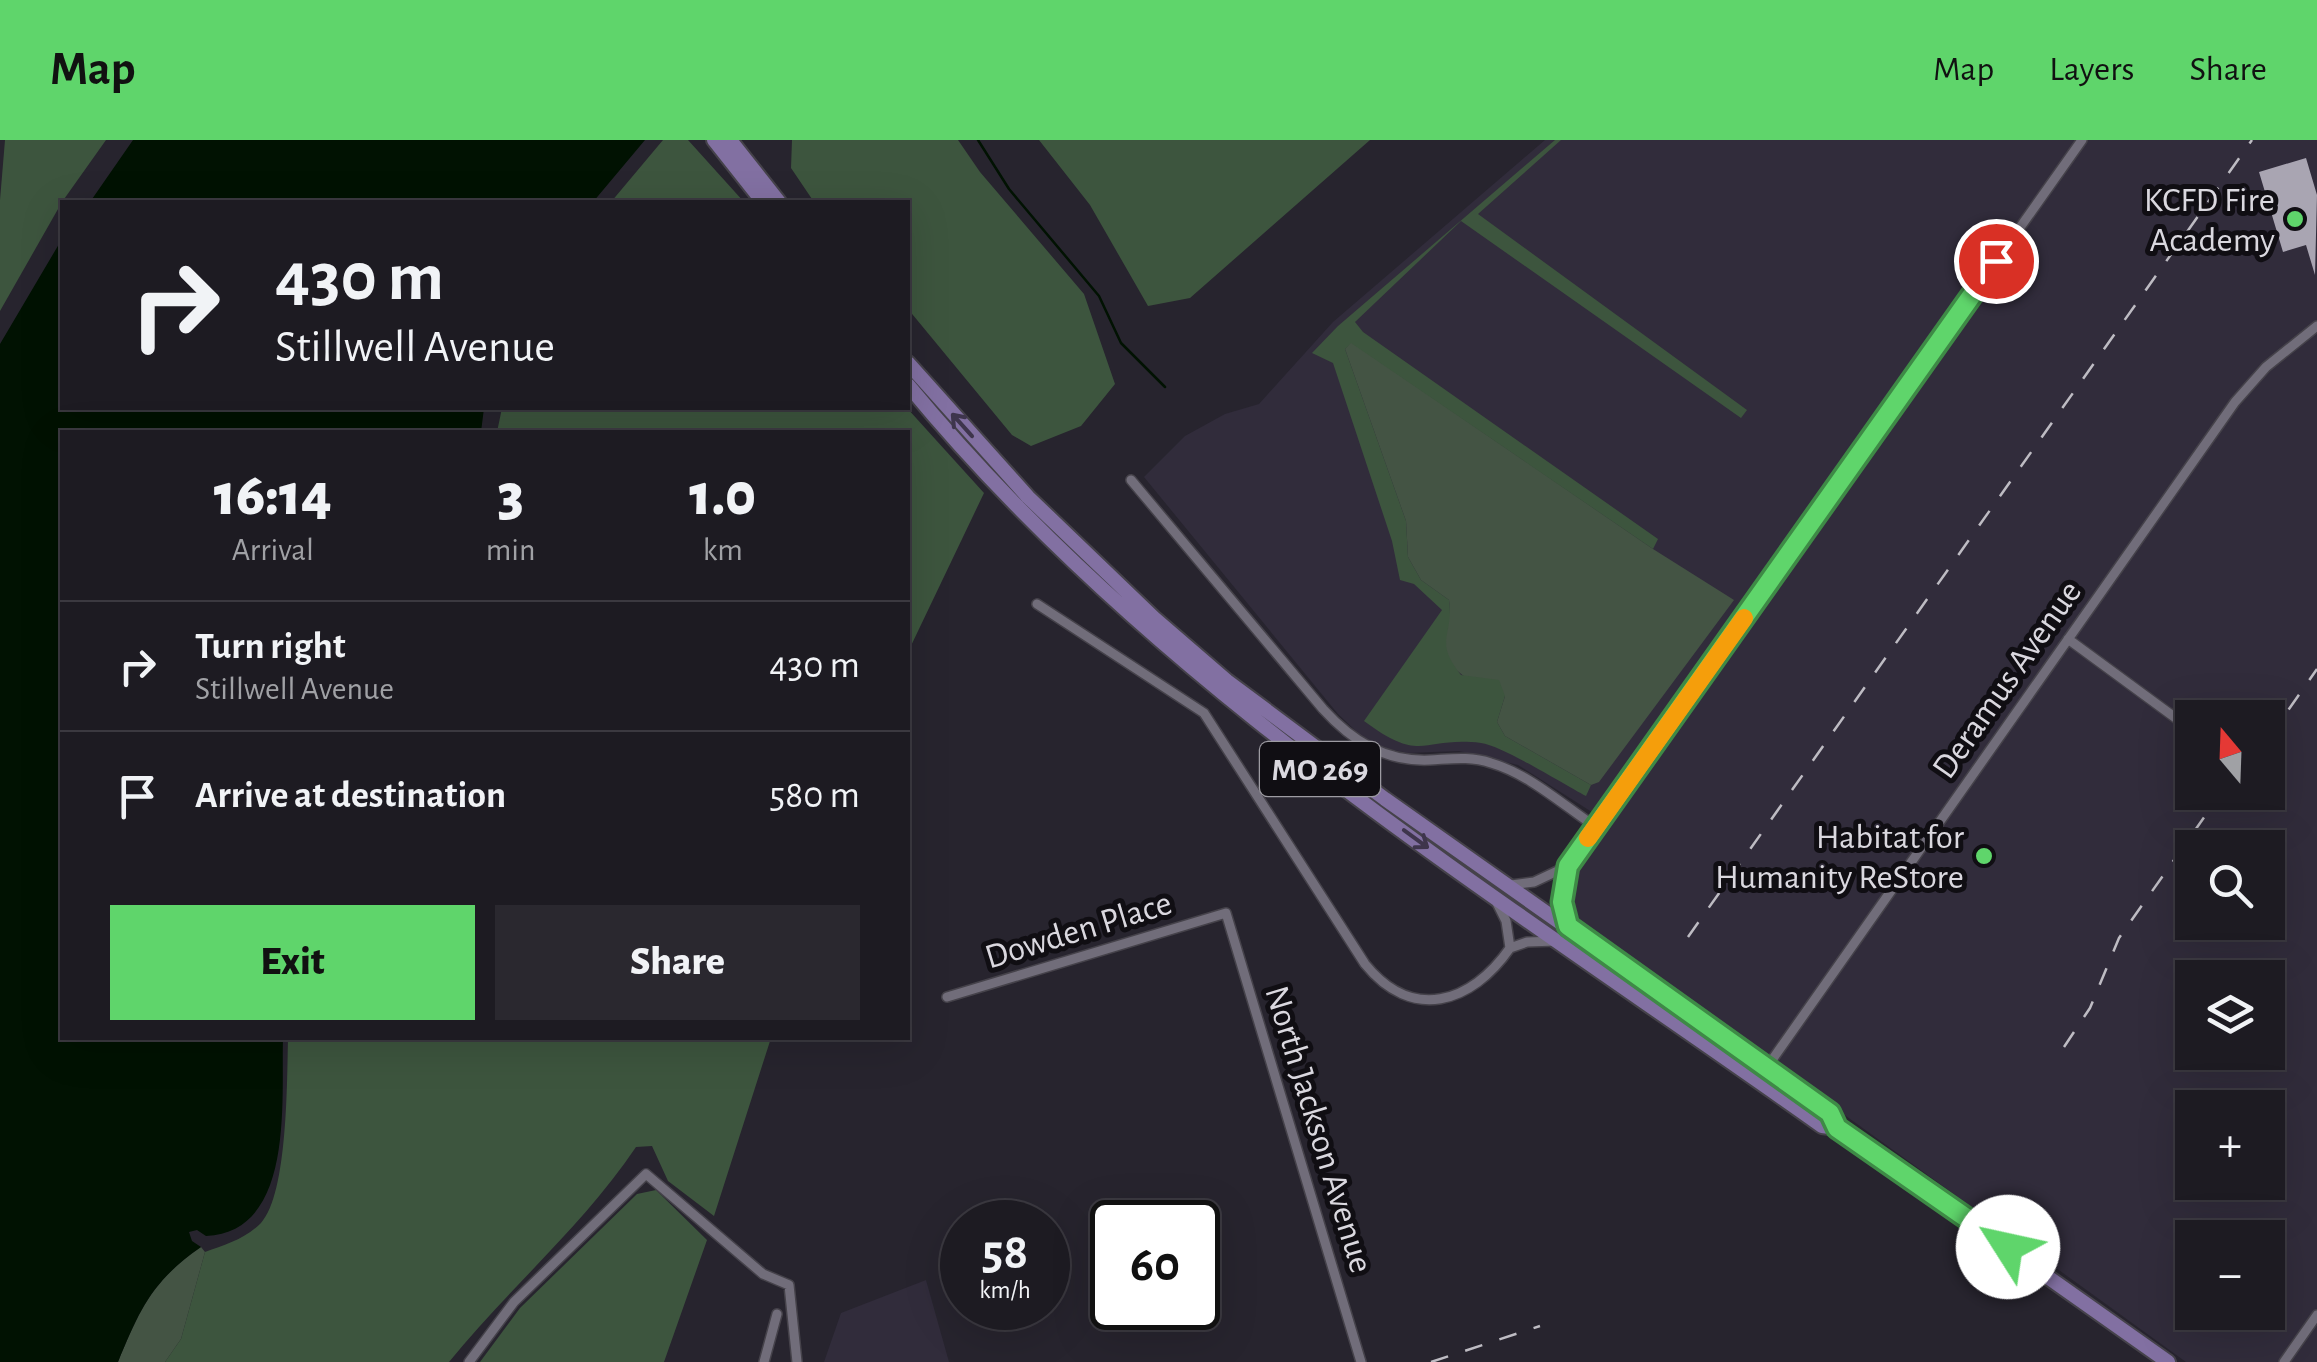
<!DOCTYPE html>
<html lang="en">
<head>
<meta charset="utf-8">
<style>
  body { margin:0; font-family:"Alegreya Sans",sans-serif; background:#2a282f; color:#f1f3f6; height:100vh; display:flex; flex-direction:column; font-size:38px; white-space:nowrap }
  * { box-sizing:border-box; margin:0 }
  p { font-size:32px; color:#a0a1a5 }
  .icon { flex:none; width:55px; height:55px; fill:none; stroke:currentColor; stroke-width:2; stroke-linecap:round; stroke-linejoin:round }
  .map { position:relative; flex:1; overflow:hidden }
  .details { position:absolute; left:60px; top:290px; width:850px; height:610px; display:flex; flex-direction:column; background:#1d1b22; border-radius:0px; box-shadow:0 10px 40px #0002,0 0 0 2px #3b3940 }
  .details>* { flex:none }
  .hud { position:absolute; left:60px; top:60px; width:850px; height:210px; border-radius:0px; box-shadow:0 10px 40px #0002,0 0 0 2px #3b3940; background:#1d1b22; color:#f1f3f6; overflow:hidden }
  .needle { width:65px; rotate:341deg }
  .fabs { position:absolute; left:2175px; top:560px; display:grid; gap:20px }
  .fabs a { display:grid; place-items:center; width:110px; height:110px; border-radius:0px; background:#1d1b22; box-shadow:0 10px 40px #0002,0 0 0 2px #3b3940; font-size:50px }
  .speed { position:absolute; left:940px; top:1060px; display:flex; gap:20px; font-size:50px; font-weight:700; text-align:center }
  .speed>* { display:grid; place-content:center; width:130px; height:130px; border-radius:50%; background:#1d1b22; box-shadow:0 10px 40px #0002,0 0 0 2px #3b3940; line-height:1 }
  .speed small { font-size:25px; font-weight:400 }
  .speed .limit { border:5px solid #111; border-radius:15px; background:#fff; color:#111 }
  .pin { position:absolute; display:grid; place-items:center; width:85px; height:85px; color:#fff; margin:-42px; border:5px solid #fff; border-radius:50%; box-shadow:0 2px 10px #0007 }
  .me { position:absolute; width:110px; margin:-55px; rotate:305deg; stroke-linejoin:round; filter:drop-shadow(0 0 8px #0008) }
  .turn { display:flex; align-items:center; gap:35px; height:210px; padding:0 50px; font-size:45px }
  .turn .icon { width:130px; height:130px; stroke-width:2.5 }
  .turn b { display:block; font-size:70px; line-height:85px }
  .eta { display:flex; justify-content:space-evenly; align-items:center; height:170px; text-align:center }
  .eta b { font-size:60px; font-weight:800; line-height:70px }
  .button { display:flex; gap:20px; margin-top:auto; padding:20px 50px }
  .button a { flex:1; height:115px; border-radius:0px; background:#5fd56b; color:#111; font-size:40px; font-weight:800; line-height:115px; text-align:center }
  .button a+a { background:#2a282f; color:#f1f3f6 }
  ul { padding:0; list-style:none }
  li { display:flex; align-items:center; gap:30px; height:130px; padding:0 50px; border-top:2px solid #3b3940 }
  li div { flex:1 }
  li b { display:block; font-size:38px }
  li em { font-style:normal }
  header { display:flex; align-items:center; gap:60px; box-sizing:border-box; height:140px; padding:0 50px; background:#5fd56b; color:#111 }
  header strong { font-size:48px }
  nav { display:flex; gap:55px; margin-inline-start:auto; font-size:35px }
  .map>svg:first-child { display:block }
</style>
</head>
<body>
<header>
<strong>Map</strong>
<nav><a>Map</a><a>Layers</a><a>Share</a></nav>
</header>
<div class="map">
<svg width="2317" height="1222" viewBox="0 0 2317 1222">
  <rect width="100%" height="100%" fill="#27242e"/>
  <path fill="#312c3b" fill-rule="evenodd" d="M1545,0H2317V1222H2186L1582,785L1569,757L1571,741L1609,683L1518,625L1459,611L1408,613L1384,608L1362,597L1338,574L1144,337L1185,296L1225,274L1259,264L1333,182ZM2192,578H2268V652H2192ZM2192,708H2268V782H2192ZM2192,838H2268V912H2192ZM2192,968H2268V1042H2192ZM2192,1098H2268V1172H2192Z
    M926,1140L949,1222H824L841,1173Z"/>
  <path fill="#445444" d="M1351,202L1653,409L1734,460L1599,642L1591,645L1505,596L1497,582L1505,556C1479,544 1442,534 1445,499C1446,484 1451,475 1449,460L1421,440L1408,417L1406,381L1345,209Z
    M201,1107L205,1112L181,1199L165,1222H118C140,1169 152,1141 201,1107Z"/>
  <path fill="#3d553e" d="M5,0H106L62,62L0,171V60Z
    M663,0H688L744,62H611Z
    M792,0H958L980,32L1084,154L1115,244L1081,286L1031,306L1012,295L908,169V62H814L791,28Z
    M1039,0H1370L1190,158L1148,166L1090,65Z
    M1555,0H1561L1478,74L1747,270L1741,278L1461,81L1355,182L1363,192L1658,399L1653,409L1351,203L1345,209L1406,381L1408,417L1421,440L1449,460C1454,497 1433,500 1461,535L1499,540L1505,556L1497,582L1505,596L1591,645L1586,656C1563,644 1503,606 1481,603C1422,596 1423,625 1364,581L1442,470L1414,444L1400,440L1392,401L1333,223L1312,213L1338,186Z
    M502,268H907L984,353L908,512V292H497Z
    M288,898H771L714,1076L668,1041L652,1006L636,1007C583,1086 509,1148 449,1222H165L181,1199L205,1112C225,1105 245,1099 261,1083C288,1054 287,939 288,898Z
    M656,1050L707,1100L664,1222H480L520,1168L637,1054Z"/>
  <path fill="#011202" d="M133,0H645L593,62H90Z
    M62,99V268H484L481,292H62V898H283C281,960 295,1092 206,1096L197,1090L189,1092L192,1101L201,1107C152,1141 140,1169 118,1222H0V204Z"/>
  <g fill="none" stroke-linecap="round" stroke-linejoin="round">
    <path stroke="#011202" stroke-width="2.5" d="M978,0L1009,49L1099,156L1121,203L1165,247"/>
  </g>
  <path fill="#a9a5b2" d="M2306,18L2317,55L2315,135L2306,105L2283,112L2259,32Z"/>
  <g fill="none" stroke-linecap="round" stroke-linejoin="round">
    <g stroke="#45424a" stroke-width="12">
      <path id="street" d="M1131,340L1323,569C1352,601 1385,622 1430,620C1451,619 1470,616 1491,623C1529,634 1563,665 1596,687
        M1037,464L1204,573L1365,824C1412,882 1471,864 1510,808L1506,781L1497,763
        M2068,499L2192,590
        M1511,745L1534,742L1568,726
        M1569,786L1562,762L1568,726L2082,0
        M1510,808L1527,802L1556,801
        M947,857L1226,773L1361,1222
        M1765,930L2235,262L2266,227L2317,186
        M469,1222L514,1162L646,1034L763,1134L789,1145L797,1222
        M764,1222L777,1174
        M2284,1222L2317,1175"/>
    </g>
    <g stroke="#45424a" stroke-width="18">
      <path id="primary" d="M714,0L763,62
        M730,0L779,62
        M908,223L1028,357L1154,478L1227,541L1385,659L1830,973L1837,988
        M908,245C1159,550 1503,759 1822,986L1837,988L2168,1222"/>
    </g>
    <use href="#street" stroke="#716d7a" stroke-width="9"/>
    <use href="#primary" stroke="#8270a2" stroke-width="14"/>
    <path stroke="#bebcc3" stroke-width="2.5" stroke-dasharray="18 18" stroke-linecap="butt" d="M2268,599L2317,529
      M1688,797L2252,0
      M2064,907L2090,868L2119,798L2222,652
      M1431,1222L1540,1186"/>
  </g>
  <defs><path id="oneway-shaft" d="M-6 0H5M1.5-3L5.5 0L1.5 3" fill="none" stroke-width="1.6" stroke-linecap="round" stroke-linejoin="round" transform="scale(2.5)"/></defs>
  <g stroke="#3e354c">
    <use href="#oneway-shaft" transform="translate(962 285) rotate(-132)"/>
    <use href="#oneway-shaft" transform="translate(1416 699) rotate(36)"/>
  </g>
  <g fill="none" stroke-linecap="round" stroke-linejoin="round">
    <g stroke="#3e8a46" stroke-width="25">
      <path id="route" d="M1996,121L1568,726L1562,762L1568,786L1830,973L1837,988L2008,1107"/>
    </g>
    <use href="#route" stroke="#5fd56b" stroke-width="18"/>
    <path stroke="#f59e0b" stroke-width="18" d="M1588,698L1744,478"/>
  </g>
  <g fill="#5fd56b" stroke="#100e13" stroke-width="4">
    <circle cx="2295" cy="79" r="10"/>
    <circle cx="1984" cy="716" r="10"/>
  </g>
  <g text-anchor="middle" stroke-width="10" stroke-linejoin="round" paint-order="stroke">
    <rect fill="#100e13" stroke="#9d9ba2" stroke-width="2.5" x="1260" y="602" width="120" height="54" rx="8"/>
    <g font-size="32" font-weight="bold" fill="#dad8df">
      <text x="1320" y="640">MO 269</text>
    </g>
    <g font-size="35" fill="#dad8df" stroke="#100e13" text-anchor="end">
      <text x="2275" y="71">KCFD Fire<tspan x="2275" dy="40">Academy</tspan></text>
      <text x="1964" y="708">Habitat for<tspan x="1964" dy="40">Humanity ReStore</tspan></text>
    </g>
    <g font-size="35" fill="#dad8df" stroke="#100e13">
      <text transform="translate(2006 539) rotate(-55)" y="12">Deramus Avenue</text>
      <text transform="translate(1078 789) rotate(-17)" y="12">Dowden Place</text>
      <text transform="translate(1320 989) rotate(73)" y="12">North Jackson Avenue</text>
    </g>
  </g>
</svg>
<div class="fabs">
<a><svg class="needle" viewBox="-14 -14 28 28"><path d="M0-13l5 13h-10z" fill="#e53935"/><path d="M0 13l5-13h-10z" fill="#a0a1a5"/></svg></a>
<a><svg class="icon" aria-label="search" viewBox="0 0 24 24"><circle cx="10" cy="10" r="6"/><path d="M15 15l6 6"/></svg></a>
<a><svg class="icon" aria-label="layers" viewBox="0 0 24 24"><path d="M12 4l9 5-9 5-9-5zM3 14l9 5 9-5"/></svg></a>
<a>+</a>
<a>−</a>
</div>
<div class="speed"><div>58<small>km/h</small></div><div class="limit">60</div></div>
<div class="pin" style="left:1996px;top:121px;background:#d93025"><svg class="icon" aria-label="arrive" viewBox="0 0 24 24"><path d="M6 21V4h12l-3 4 3 4H6"/></svg></div>
<svg class="me" style="left:2008px;top:1107px" viewBox="-20 -20 40 40"><circle r="19" fill="#fff"/><path d="M0-13L10 11 0 6-10 11z" fill="#5fd56b"/></svg>
<div class="hud">
<div class="turn"><svg class="icon" aria-label="right" viewBox="0 0 24 24"><path d="M7 20v-9h11M14 6l5 5-5 5"/></svg><div><b>430 m</b>Stillwell Avenue</div></div>
</div>
<section class="details">
<div class="eta">
<div><b>16:14</b><p>Arrival</p></div>
<div><b>3</b><p>min</p></div>
<div><b>1.0</b><p>km</p></div>
</div>
<ul>
<li><svg class="icon" aria-label="right" viewBox="0 0 24 24"><path d="M7 20v-9h11M14 6l5 5-5 5"/></svg><div><b>Turn right</b><p>Stillwell Avenue</p></div><em>430 m</em></li>
<li><svg class="icon" aria-label="arrive" viewBox="0 0 24 24"><path d="M6 21V4h12l-3 4 3 4H6"/></svg><div><b>Arrive at destination</b></div><em>580 m</em></li>
</ul>
<div class="button"><a>Exit</a><a>Share</a></div>
</section>
</div>
</body>
</html>
